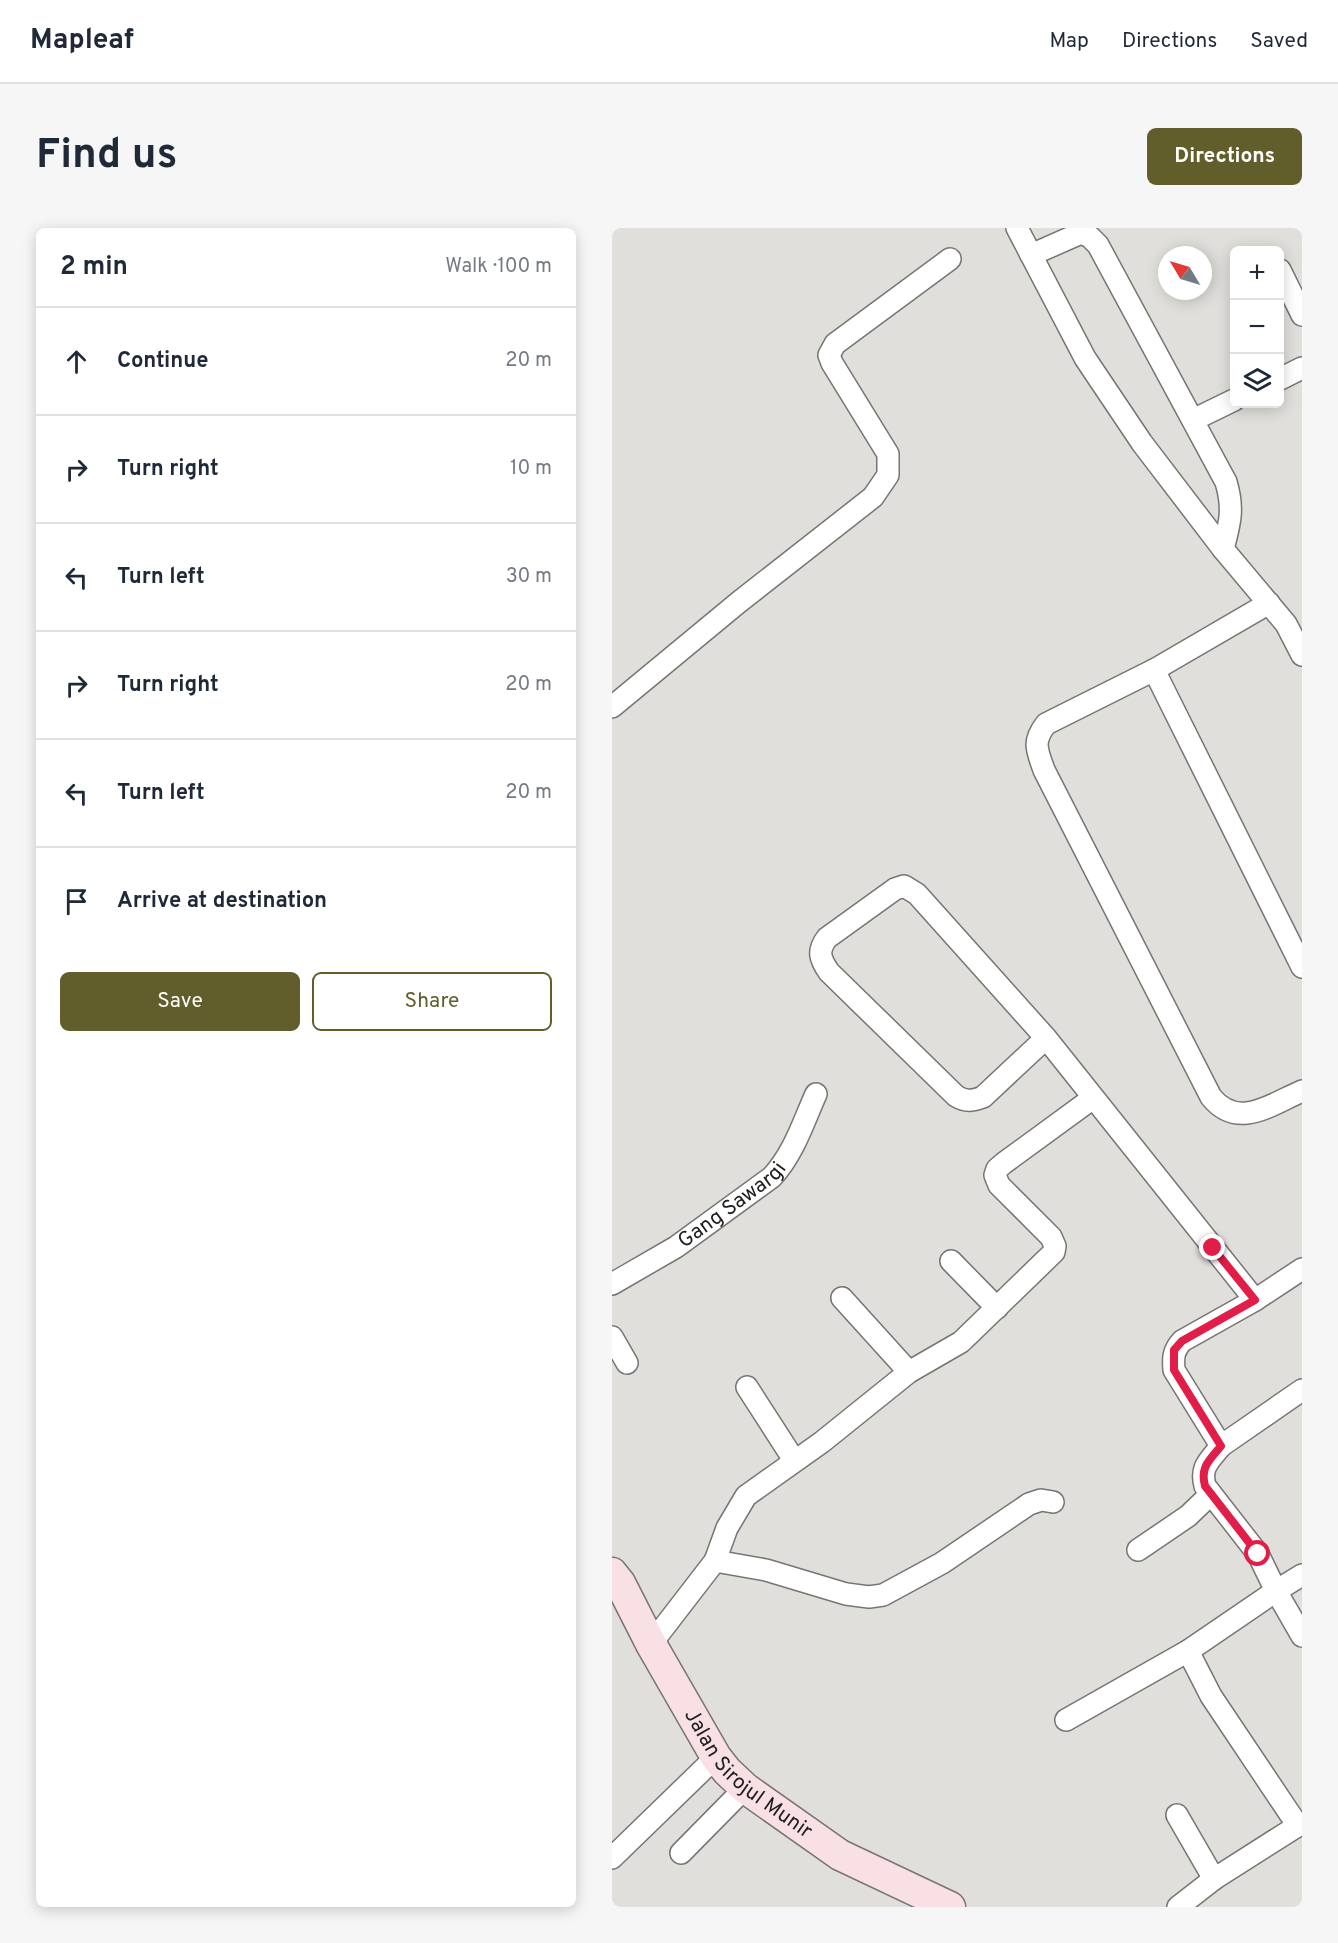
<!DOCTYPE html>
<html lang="en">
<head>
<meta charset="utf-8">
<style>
  :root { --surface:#fff; --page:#f6f6f7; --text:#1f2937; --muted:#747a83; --line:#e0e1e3; --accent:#615e2b }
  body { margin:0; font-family:Overpass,sans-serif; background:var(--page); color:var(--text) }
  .controls { position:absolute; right:18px; top:18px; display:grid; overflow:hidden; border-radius:9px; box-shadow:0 3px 15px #0003 }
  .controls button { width:54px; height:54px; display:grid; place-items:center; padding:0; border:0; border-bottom:2px solid var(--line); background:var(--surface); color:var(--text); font:30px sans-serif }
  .compass { position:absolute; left:546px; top:18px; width:54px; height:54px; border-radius:50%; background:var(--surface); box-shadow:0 3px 15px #0003; rotate:308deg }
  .stop { position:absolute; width:18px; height:18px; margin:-14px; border:4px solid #e11d48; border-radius:50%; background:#fff }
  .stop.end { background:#e11d48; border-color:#fff; box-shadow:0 2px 6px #0008 }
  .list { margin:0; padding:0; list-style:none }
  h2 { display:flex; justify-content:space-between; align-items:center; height:78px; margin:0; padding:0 24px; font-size:26px }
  h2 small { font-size:20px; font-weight:400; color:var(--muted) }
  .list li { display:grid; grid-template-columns:39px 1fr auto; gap:18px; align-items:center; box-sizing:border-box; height:108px; padding:0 24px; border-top:2px solid var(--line) }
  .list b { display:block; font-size:22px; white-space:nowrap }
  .list em { font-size:20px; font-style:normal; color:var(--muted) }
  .actions { display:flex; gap:12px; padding:18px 24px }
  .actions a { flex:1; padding:14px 0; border:2px solid var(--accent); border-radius:9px; text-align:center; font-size:21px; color:var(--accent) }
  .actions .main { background:var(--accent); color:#fff }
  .icon { flex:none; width:33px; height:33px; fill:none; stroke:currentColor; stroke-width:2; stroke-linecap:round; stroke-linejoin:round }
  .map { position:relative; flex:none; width:690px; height:1679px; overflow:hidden; border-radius:9px }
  header { display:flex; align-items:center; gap:36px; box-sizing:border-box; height:84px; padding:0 30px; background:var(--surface); border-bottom:2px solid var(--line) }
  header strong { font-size:28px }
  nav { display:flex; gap:33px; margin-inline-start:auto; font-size:21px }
  .intro { display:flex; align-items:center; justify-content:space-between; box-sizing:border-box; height:144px; padding:0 36px }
  h1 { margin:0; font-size:42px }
  .button { padding:15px 27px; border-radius:9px; background:var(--accent); color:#fff; font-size:21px; font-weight:700 }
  main { display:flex; gap:36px; padding:0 36px }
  aside { flex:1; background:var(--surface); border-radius:9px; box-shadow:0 3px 15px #0003 }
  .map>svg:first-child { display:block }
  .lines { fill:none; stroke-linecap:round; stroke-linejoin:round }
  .street-casing { stroke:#777573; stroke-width:24 }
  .secondary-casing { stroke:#777573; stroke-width:33 }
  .street { stroke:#fff; stroke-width:21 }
  .secondary { stroke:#f9e0e5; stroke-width:30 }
  .route { stroke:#e11d48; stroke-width:8 }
  .labels { text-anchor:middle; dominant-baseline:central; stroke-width:4.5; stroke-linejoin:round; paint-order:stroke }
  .street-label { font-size:21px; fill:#21201f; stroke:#efece9 }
</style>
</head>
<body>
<header>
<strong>Mapleaf</strong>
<nav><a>Map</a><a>Directions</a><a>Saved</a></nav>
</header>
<div class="intro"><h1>Find us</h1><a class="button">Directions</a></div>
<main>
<aside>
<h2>2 min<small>Walk · 100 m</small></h2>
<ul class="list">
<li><svg class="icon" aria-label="ahead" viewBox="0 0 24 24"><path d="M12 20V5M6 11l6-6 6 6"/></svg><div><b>Continue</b></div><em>20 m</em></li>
<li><svg class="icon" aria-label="right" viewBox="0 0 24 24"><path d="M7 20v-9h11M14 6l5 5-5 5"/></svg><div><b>Turn right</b></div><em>10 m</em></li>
<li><svg class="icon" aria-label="left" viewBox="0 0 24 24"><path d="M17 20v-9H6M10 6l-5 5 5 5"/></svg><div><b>Turn left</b></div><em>30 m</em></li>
<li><svg class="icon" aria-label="right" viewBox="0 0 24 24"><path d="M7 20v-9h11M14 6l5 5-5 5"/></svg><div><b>Turn right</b></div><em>20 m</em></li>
<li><svg class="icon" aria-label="left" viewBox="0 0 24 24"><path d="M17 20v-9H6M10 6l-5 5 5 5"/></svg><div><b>Turn left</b></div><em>20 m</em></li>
<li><svg class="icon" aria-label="arrive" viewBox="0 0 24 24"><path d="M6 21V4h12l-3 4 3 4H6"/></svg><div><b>Arrive at destination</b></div></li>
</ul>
<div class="actions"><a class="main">Save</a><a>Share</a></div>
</aside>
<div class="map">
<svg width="690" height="1679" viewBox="0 0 690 1679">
  <rect width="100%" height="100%" fill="#e1dfdc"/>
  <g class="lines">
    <defs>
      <g id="street">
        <path d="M405 0 473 130 530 215 611 321 674 396 690 427"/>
        <path d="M419 27 469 5 478 9 486 17 614 254C622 281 618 295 611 321"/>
        <path d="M668 42 690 87"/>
        <path d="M668 151 690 140"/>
        <path d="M581 192 622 172"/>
        <path d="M657 375 542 442 434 496C420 514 425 522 432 542L599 869C626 902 658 877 690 863"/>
        <path d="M542 442 690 739"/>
        <path d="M0 479 127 374 261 269 276 247V226L220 135 217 127 223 116 338 31"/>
        <path d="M434 810 371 869C360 873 354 874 344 868L217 744C208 731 205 723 215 710L283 661 292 658 305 666 434 810 643 1072"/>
        <path d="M339 1033 385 1080"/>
        <path d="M690 1041 643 1072 570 1113C561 1123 561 1130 562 1142L609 1218C597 1233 588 1239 593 1258L646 1326 664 1363 690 1408"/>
        <path id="s1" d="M0 1056 64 1019 160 949C182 925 191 895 204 866"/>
        <path d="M230 1070 297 1144"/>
        <path d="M0 1109 15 1135"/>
        <path d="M135 1159 182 1232"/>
        <path d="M609 1218 690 1162"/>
        <path d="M526 1322 576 1288 599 1266"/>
        <path d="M103 1333 154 1342 234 1366 257 1369 271 1367 330 1335 417 1276 429 1272 441 1274"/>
        <path d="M39 1416 103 1333 115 1300 134 1268 210 1214 297 1144 349 1114 442 1024 443 1018 439 1009 387 957 383 947 385 941 392 935 481 870"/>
        <path d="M576 1423 599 1468 686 1598"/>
        <path d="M454 1492 576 1423 664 1363 690 1347"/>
        <path d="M565 1587 602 1651"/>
        <path d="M69 1625 133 1560"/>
        <path d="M0 1630 104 1529"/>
        <path d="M566 1679 602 1651 690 1595"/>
      </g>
      <g id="secondary">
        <path id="s2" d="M0 1345 8 1355 39 1416 104 1529 115 1543 133 1560 228 1627 338 1679"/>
      </g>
    </defs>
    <use href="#street" class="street-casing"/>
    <use href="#secondary" class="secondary-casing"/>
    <use href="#street" class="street"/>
    <use href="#secondary" class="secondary"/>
  </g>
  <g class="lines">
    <path class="route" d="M601 1020 643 1072 570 1113 562 1122V1142L609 1218C597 1233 588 1239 593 1258L646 1326"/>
  </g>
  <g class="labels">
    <g class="street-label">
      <text stroke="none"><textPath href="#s1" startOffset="144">Gang Sawargi</textPath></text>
      <text stroke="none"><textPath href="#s2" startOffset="246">Jalan Sirojul Munir</textPath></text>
    </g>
  </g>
</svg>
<div class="controls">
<button>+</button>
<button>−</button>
<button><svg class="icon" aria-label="layers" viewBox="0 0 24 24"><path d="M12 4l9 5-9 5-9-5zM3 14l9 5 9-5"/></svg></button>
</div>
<svg class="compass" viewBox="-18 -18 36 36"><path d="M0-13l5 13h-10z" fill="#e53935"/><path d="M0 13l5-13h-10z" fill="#747a83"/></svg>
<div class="stop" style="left:646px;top:1326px"></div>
<div class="stop end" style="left:601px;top:1020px"></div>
</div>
</main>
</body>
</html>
